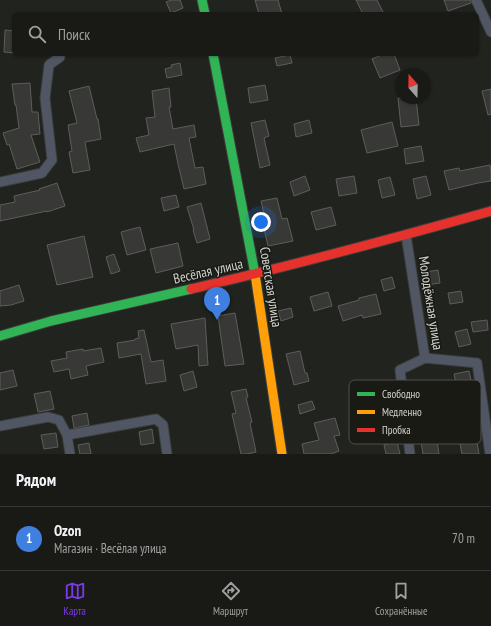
<!DOCTYPE html>
<html lang="ru">
<head>
<meta charset="utf-8">
<style>
  :root { --surface:#191a16; --page:#22231f; --text:#f1f3f6; --muted:#9fa1a1; --line:#373835; --accent:#7c3aed }
  body { margin:0; font-family:"PT Sans Narrow",sans-serif; background:var(--page); color:var(--text) }
  .compass { position:absolute; left:395px; top:68px; width:36px; height:36px; border-radius:50%; background:var(--surface); box-shadow:0 1px 3px #0004; rotate:340deg }
  .you { position:absolute; left:261px; top:222px; width:14px; height:14px; margin:-10px; border:3px solid #fff; border-radius:50%; background:#1a73e8; box-shadow:0 0 0 6px #1a73e833 }
  .badge { display:grid; place-items:center; width:26px; height:26px; border-radius:50%; background:var(--accent); color:#fff; font-size:13px; font-weight:700 }
  .pin { position:absolute; translate:-50% -33px; filter:drop-shadow(0 1px 2px #0008) }
  .pin::after { content:''; position:absolute; top:21px; width:14px; height:12px; background:inherit; clip-path:polygon(0 0,100% 0,50% 100%) }
  .list { margin:0; padding:0; list-style:none }
  h2 { display:flex; justify-content:space-between; align-items:center; height:52px; margin:0; padding:0 16px; font-size:17px }
  h2 small { font-size:13px; font-weight:400; color:var(--muted) }
  .list li { display:grid; grid-template-columns:26px 1fr auto; gap:12px; align-items:center; box-sizing:border-box; height:64px; padding:0 16px; border-top:1px solid var(--line) }
  .list b { display:block; font-size:15px; white-space:nowrap }
  .list p { margin:0; font-size:13px; white-space:nowrap; color:var(--muted) }
  .list em { font-size:13px; font-style:normal; color:var(--muted) }
  .icon { flex:none; width:22px; height:22px; fill:none; stroke:currentColor; stroke-width:2; stroke-linecap:round; stroke-linejoin:round }
  .map { position:relative; flex:none; width:491px; height:454px; overflow:hidden }
  .search { position:absolute; background:var(--surface); box-shadow:0 1px 3px #0004; left:12px; right:12px; top:12px; height:44px; display:flex; align-items:center; gap:10px; box-sizing:border-box; padding:0 14px; border-radius:6px; color:var(--muted); font-size:15px }
  .sheet { height:116px; background:var(--surface) }
  nav { display:flex; justify-content:space-around; align-items:center; box-sizing:border-box; height:56px; border-top:1px solid var(--line); background:var(--surface); font-size:11px; color:var(--muted) }
  nav a { display:grid; justify-items:center; gap:2px }
  nav .on { color:var(--accent) }
  .map>svg:first-child { display:block }
  .building { fill:#383936; stroke:#5c5e5a }
  .lines { fill:none; stroke-linecap:round; stroke-linejoin:round }
  .street-casing { stroke:#3d3e3b; stroke-width:11 }
  .fast-casing { stroke:#3d3e3b; stroke-width:11 }
  .slow-casing { stroke:#3d3e3b; stroke-width:11 }
  .jam-casing { stroke:#3d3e3b; stroke-width:11 }
  .street { stroke:#505663; stroke-width:9 }
  .fast { stroke:#30b455; stroke-width:9 }
  .slow { stroke:#ff9f0a; stroke-width:9 }
  .jam { stroke:#e5322d; stroke-width:9 }
  .labels { text-anchor:middle; dominant-baseline:central; stroke-width:3; stroke-linejoin:round; paint-order:stroke }
  .street-label { font-size:14px; fill:#d1d2cd; stroke:#191a14 }
  .key { fill:#191a14; stroke:#50514c; stroke-width:1 }
  .key-label { font-size:11px; fill:#d1d2cd }
</style>
</head>
<body>
<div class="map">
<svg width="491" height="454" viewBox="0 0 491 454">
  <rect width="100%" height="100%" fill="#21231e"/>
  <g class="building">
    <path d="M172 0H180L183 8 171 13 166 2Z"/>
    <path d="M255 0H278L282 14H259Z"/>
    <path d="M356 0H377L384 14H363Z"/>
    <path d="M444 0H470L471 3 448 11Z"/>
    <path d="M5 30 14 31V53L4 52Z"/>
    <path d="M384 54H394L400 70 380 78 372 59Z"/>
    <path d="M290 55 292 63 277 66 275 58Z"/>
    <path d="M180 63 182 75 167 78 165 69 172 67 171 65Z"/>
    <path d="M30 83 32 112H38L40 134 31 135 40 162 17 169 9 144 7 145 3 133 19 128 16 105H15L12 84Z"/>
    <path d="M265 85 268 100 250 103 248 88Z"/>
    <path d="M89 86 97 119H98L101 139 85 142 90 170 73 173 69 152 72 151 68 125 77 123 69 91Z"/>
    <path d="M169 88 171 107H169L173 129 194 125 196 137 189 138 195 168 203 167 206 184 184 189 178 164 174 144 140 152 136 138 149 135 146 118 155 117 152 91Z"/>
    <path d="M491 89V114L488 115 482 91Z"/>
    <path d="M398 98H416L419 125 401 127Z"/>
    <path d="M265 120 269 136 264 138 270 165 260 168 251 123Z"/>
    <path d="M309 120 312 133 296 137 294 124Z"/>
    <path d="M392 122 398 146 367 153 361 130Z"/>
    <path d="M421 146 424 161 406 164 404 149Z"/>
    <path d="M490 165 491 171V181L478 183 449 190 444 171 459 168 460 171Z"/>
    <path d="M305 176 310 190 294 196 290 182Z"/>
    <path d="M354 176 357 193 339 196 336 179Z"/>
    <path d="M426 176 431 195 417 199 413 179Z"/>
    <path d="M390 177 395 195 382 198 378 180Z"/>
    <path d="M57 183 65 206 47 212V211L0 221V205L15 202 14 196 40 190 39 189Z"/>
    <path d="M176 195 179 207 164 211 161 198Z"/>
    <path d="M277 198 282 219 287 218 293 241 268 246 263 224 266 223 261 201Z"/>
    <path d="M201 203 210 239 197 243 193 230H194L187 207Z"/>
    <path d="M331 207 336 225 316 230 311 212Z"/>
    <path d="M140 227 146 250 127 255 121 232Z"/>
    <path d="M84 236 93 277 57 285 47 245Z"/>
    <path d="M178 243 183 266 156 273 150 249Z"/>
    <path d="M114 254 120 271 111 274 106 257Z"/>
    <path d="M438 270 440 283 427 285 426 272Z"/>
    <path d="M392 277 395 288 384 291 381 280Z"/>
    <path d="M19 285 24 301 11 305 0 306V291Z"/>
    <path d="M461 291 463 302 450 304 448 293Z"/>
    <path d="M328 292 332 306 314 311 310 297Z"/>
    <path d="M376 294 381 314 363 318 362 315 343 321 338 306 359 300V298Z"/>
    <path d="M291 308 293 317 281 321 278 311Z"/>
    <path d="M235 313 244 364 225 366 218 316Z"/>
    <path d="M205 318 208 365 199 366 198 345 176 349 171 324Z"/>
    <path d="M487 320 488 330 473 332 471 322Z"/>
    <path d="M467 329 471 344 459 347 455 332Z"/>
    <path d="M144 330 151 362 163 360 166 381 146 384 141 354 119 358 117 343 135 340V339L139 338 138 331Z"/>
    <path d="M101 348 104 362 86 366 88 375 71 379 69 369 54 372 51 361 67 358 66 352 83 349V351Z"/>
    <path d="M300 351 305 373H307L309 381 294 385 286 354Z"/>
    <path d="M13 370 17 386 0 390V373Z"/>
    <path d="M193 371 197 387 184 391 180 375Z"/>
    <path d="M469 371 472 384 457 387 454 374Z"/>
    <path d="M429 382 431 397H432L434 407 432 408 439 454H423L416 411 413 412 411 401 415 400 413 383Z"/>
    <path d="M246 389 248 397 246 398 252 422 250 423 256 452 247 454H241L232 414 236 413 231 392Z"/>
    <path d="M50 391 54 409 38 412 34 394Z"/>
    <path d="M312 401 315 409 300 414 298 405Z"/>
    <path d="M87 413 89 425 74 428 72 416Z"/>
    <path d="M335 418 340 435 334 436 339 451 331 454H304L302 444 319 440 314 423Z"/>
    <path d="M152 429 154 443 141 445 139 432Z"/>
    <path d="M56 433 58 447 44 449 41 435Z"/>
    <path d="M397 442 400 454H386L384 445Z"/>
    <path d="M477 442 479 454H462L460 444Z"/>
    <path d="M89 443 91 454H80L78 445Z"/>
  </g>
  <g class="lines">
    <defs>
      <g id="street">
        <path d="M476 0 491 32"/>
        <path d="M0 182 42 173 52 160 45 98 49 65 60 57"/>
        <path d="M406 235 425 358 400 370 410 454"/>
        <path d="M425 358 477 363 490 454"/>
        <path d="M0 426 48 417 59 420 67 435 70 454"/>
        <path d="M67 435 156 419 163 425 167 454"/>
      </g>
      <g id="fast">
        <path d="M202 0 205 14"/>
        <path d="M213 54 255 274"/>
        <path d="M0 336 51 321 191 289"/>
      </g>
      <path id="slow" d="M255 274 282 454"/>
      <path id="jam" d="M191 289C291 266 391 239 491 211"/>
    </defs>
    <use href="#street" class="street-casing"/>
    <use href="#fast" class="fast-casing"/>
    <use href="#slow" class="slow-casing"/>
    <use href="#jam" class="jam-casing"/>
    <use href="#street" class="street"/>
    <use href="#fast" class="fast"/>
    <use href="#slow" class="slow"/>
    <use href="#jam" class="jam"/>
  </g>
  <g class="labels">
    <g class="street-label">
      <text transform="translate(208 271) rotate(-13)">Весёлая улица</text>
      <text transform="translate(271 287) rotate(81)">Советская улица</text>
      <text transform="translate(431 303) rotate(81)">Молодёжная улица</text>
    </g>
  </g>
  <rect x="349" y="380" width="132" height="64" rx="6" class="key"/>
  <rect x="357" y="392" width="18" height="4" fill="#30b455"/>
  <rect x="357" y="410" width="18" height="4" fill="#ff9f0a"/>
  <rect x="357" y="428" width="18" height="4" fill="#e5322d"/>
  <g class="key-label">
    <text x="382" y="398">Свободно</text>
    <text x="382" y="416">Медленно</text>
    <text x="382" y="434">Пробка</text>
  </g>
</svg>
<svg class="compass" viewBox="-18 -18 36 36"><path d="M0-13l5 13h-10z" fill="#e53935"/><path d="M0 13l5-13h-10z" fill="#9fa1a1"/></svg>
<div class="you"></div>
<div class="pin badge" style="left:217px;top:320px;background:#3f7fe0">1</div>
<div class="search"><svg class="icon" aria-label="search" viewBox="0 0 24 24"><circle cx="10" cy="10" r="6"/><path d="M15 15l6 6"/></svg>Поиск</div>
</div>
<section class="sheet">
<h2>Рядом<small></small></h2>
<ul class="list">
<li><span class="badge" style="background:#3f7fe0">1</span><div><b>Ozon</b><p>Магазин · Весёлая улица</p></div><em>70 m</em></li>
</ul>
</section>
<nav>
<a class="on"><svg class="icon" aria-label="map" viewBox="0 0 24 24"><path d="M3 6l6-2 6 2 6-2v14l-6 2-6-2-6 2zM9 4v14M15 6v14"/></svg>Карта</a>
<a><svg class="icon" aria-label="directions" viewBox="0 0 24 24"><path d="M12 3l9 9-9 9-9-9zM9 14v-3h6M13 9l2 2-2 2"/></svg>Маршрут</a>
<a><svg class="icon" aria-label="saved" viewBox="0 0 24 24"><path d="M7 4h10v16l-5-4-5 4z"/></svg>Сохранённые</a>
</nav>
</body>
</html>
